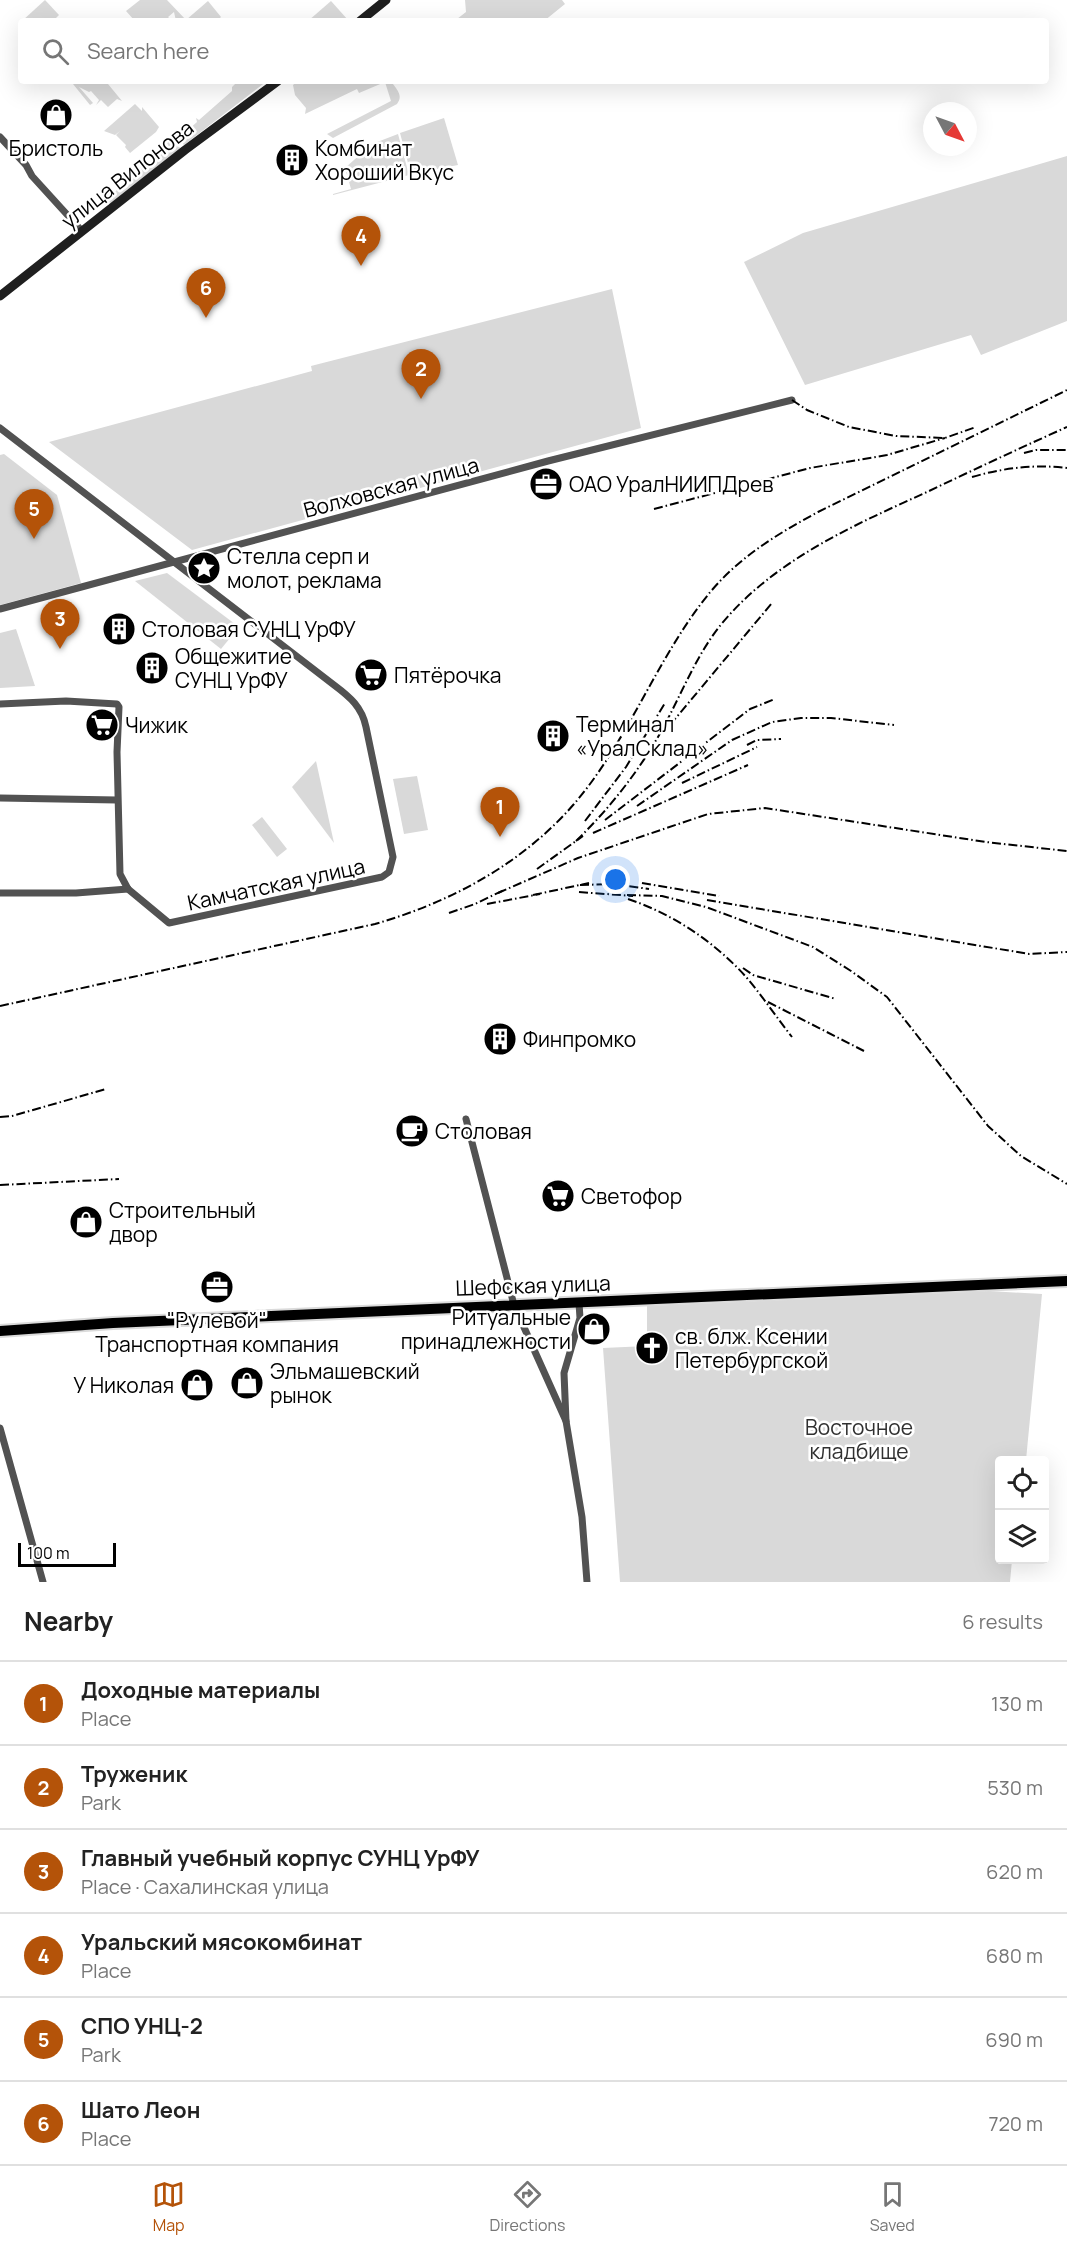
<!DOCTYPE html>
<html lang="en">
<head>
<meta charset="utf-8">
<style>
  :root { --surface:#fff; --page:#f6f6f6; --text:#222; --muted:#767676; --line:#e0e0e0; --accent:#b45309 }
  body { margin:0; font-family:Manrope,sans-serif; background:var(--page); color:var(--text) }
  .controls { position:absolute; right:18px; bottom:18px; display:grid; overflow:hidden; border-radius:6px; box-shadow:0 6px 24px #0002 }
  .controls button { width:54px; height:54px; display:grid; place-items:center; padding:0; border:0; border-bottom:2px solid var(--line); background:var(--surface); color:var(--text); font:30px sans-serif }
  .compass { position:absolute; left:923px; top:102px; width:54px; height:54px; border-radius:50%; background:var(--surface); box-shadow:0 6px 24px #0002; rotate:131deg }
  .scale { position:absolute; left:18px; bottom:15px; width:98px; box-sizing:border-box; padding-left:6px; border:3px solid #000; border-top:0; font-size:16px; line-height:21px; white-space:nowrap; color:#000; -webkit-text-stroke:4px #fff; paint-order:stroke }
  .you { position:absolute; left:616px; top:880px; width:21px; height:21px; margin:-15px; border:4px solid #fff; border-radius:50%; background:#1a73e8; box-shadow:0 0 0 9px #1a73e833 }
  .badge { display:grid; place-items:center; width:39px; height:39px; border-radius:50%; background:var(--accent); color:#fff; font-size:20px; font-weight:700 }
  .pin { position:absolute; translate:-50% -50px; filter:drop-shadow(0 2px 3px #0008) }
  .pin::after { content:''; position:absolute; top:32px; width:21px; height:18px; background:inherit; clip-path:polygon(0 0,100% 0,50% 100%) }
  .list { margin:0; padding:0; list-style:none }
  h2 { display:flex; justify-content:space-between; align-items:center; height:78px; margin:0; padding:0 24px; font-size:26px }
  h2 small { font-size:20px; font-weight:400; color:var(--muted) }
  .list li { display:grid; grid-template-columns:39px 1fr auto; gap:18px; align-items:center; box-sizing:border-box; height:84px; padding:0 24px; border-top:2px solid var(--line) }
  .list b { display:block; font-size:22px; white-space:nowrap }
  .list p { margin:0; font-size:20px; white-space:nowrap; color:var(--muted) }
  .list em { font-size:20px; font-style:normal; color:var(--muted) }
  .icon { flex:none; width:33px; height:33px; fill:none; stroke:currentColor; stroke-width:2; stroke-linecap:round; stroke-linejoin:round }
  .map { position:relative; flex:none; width:1067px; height:1582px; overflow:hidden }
  .search { position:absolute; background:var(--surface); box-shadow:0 6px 24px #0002; left:18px; right:18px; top:18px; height:66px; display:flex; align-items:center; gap:15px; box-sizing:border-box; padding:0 21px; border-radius:6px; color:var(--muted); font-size:22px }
  .sheet { height:582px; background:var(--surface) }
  nav { display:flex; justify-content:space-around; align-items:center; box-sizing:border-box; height:84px; border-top:2px solid var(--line); background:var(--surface); font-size:16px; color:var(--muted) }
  nav a { display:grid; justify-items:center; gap:3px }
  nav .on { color:var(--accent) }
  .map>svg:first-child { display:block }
  .green { fill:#d9d9d9 }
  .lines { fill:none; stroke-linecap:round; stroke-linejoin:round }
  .primary-casing { stroke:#dbdbdb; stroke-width:14 }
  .street { stroke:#525252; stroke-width:7 }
  .secondary { stroke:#1f1f1f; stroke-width:9 }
  .primary { stroke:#000; stroke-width:10 }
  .rail { stroke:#000; stroke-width:2; stroke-dasharray:9 3 1.5 3; stroke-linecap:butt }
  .labels { text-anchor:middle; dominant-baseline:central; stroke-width:5; stroke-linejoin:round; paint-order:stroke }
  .poi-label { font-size:21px; fill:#000; stroke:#fff; text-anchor:start }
  .street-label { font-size:21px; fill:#000; stroke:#fff }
  .park-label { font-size:21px; fill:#303030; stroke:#fff }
</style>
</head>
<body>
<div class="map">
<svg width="1067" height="1582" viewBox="0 0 1067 1582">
  <rect width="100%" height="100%" fill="#fff"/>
  <g class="green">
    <path d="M45 0 59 15 53 21H22Z"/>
    <path d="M140 0H167L186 20 208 1 221 17 217 21H176L174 12 168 17 172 21H135L126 11Z"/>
    <path d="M465 0H562L565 4 544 21H459L457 19 466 12Z"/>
    <path d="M331 1 348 20 308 21Z"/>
    <path d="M78 81H111L108 84 122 101 117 99 108 107 101 100 96 105 99 100 91 91 89 92 79 87 93 103 90 105 73 84Z"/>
    <path d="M238 81H267L184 145 178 138 180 132 188 130 197 122 196 118 199 120 232 91V87Z"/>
    <path d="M298 81H391C396 89 404 95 397 104L333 138 327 134 391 101 385 82 359 93 357 89 305 114 306 108 295 95 293 85Z"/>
    <path d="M135 104 142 111V107L159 127 156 132 130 153 125 147 126 145 116 135 120 131 115 135 104 131Z"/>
    <path d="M444 118 458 165 411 174 400 133Z"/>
    <path d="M398 134 409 175 333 195V194L351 189 345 168 372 144Z"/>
    <path d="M170 140 174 141 181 149 108 206 104 201 130 179V174L145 161 150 162 168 146 167 142Z"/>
    <path d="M1067 156V321L981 355 971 335 805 385 744 262 803 233Z"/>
    <path d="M612 289 641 428 192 550 49 442 312 371 311 366Z"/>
    <path d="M4 454 57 495 81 583 0 605V455Z"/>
    <path d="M167 573 239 627 221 649 135 581Z"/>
    <path d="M16 629 35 686 0 688V633Z"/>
    <path d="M316 761 334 843 292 787Z"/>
    <path d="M417 776 428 830 404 834 393 779Z"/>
    <path d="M262 817 287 849 277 857 252 825Z"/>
    <path d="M989 1291 1042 1294 1026 1460H1000V1560H1012L1010 1582H620L603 1348 647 1346V1306Z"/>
  </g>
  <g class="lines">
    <defs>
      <path id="primary" d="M0 1331 113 1323 1067 1281"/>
    </defs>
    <use href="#primary" class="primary-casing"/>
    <g class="street">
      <path d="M0 137 26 165 32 176 82 231"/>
      <path d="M0 428 334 685C350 697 362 707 366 727L393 857 389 872 382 877 169 923 128 889 120 874 117 752 119 707 117 704 66 701 0 704"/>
      <path d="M0 609 548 461 792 400"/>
      <path d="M0 798 117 800"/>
      <path d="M0 893H76L128 889"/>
      <path d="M466 1119 514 1305 566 1421"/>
      <path d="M579 1303 580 1318 564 1373 566 1421 582 1517 587 1582"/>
      <path d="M0 1428 43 1582"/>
    </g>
    <g class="secondary">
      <path d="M360 21 386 0"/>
      <path d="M0 296 185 150 278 81"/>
    </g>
    <use href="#primary" class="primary"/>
    <g class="rail">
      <path d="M792 400 807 410 849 427 896 436 945 438 976 427"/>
      <path d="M1024 453 1036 450H1067"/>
      <path d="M972 477C1003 468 1035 464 1067 468"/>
      <path d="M654 509 810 468 887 455 945 438"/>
      <path d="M670 725 772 603"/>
      <path d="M747 745 757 740 781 739"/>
      <path d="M682 783 757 747"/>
      <path d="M637 806 732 740 772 722 801 718H831L894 725"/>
      <path d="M605 820 750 709 775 699"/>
      <path d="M585 821 626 767 665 703"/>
      <path d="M593 833 748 765"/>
      <path d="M576 841C610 808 639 771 662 730 681 695 695 658 719 627 772 561 852 526 927 492 973 470 1020 448 1067 427"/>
      <path d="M537 869 583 836"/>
      <path d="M642 883 719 896"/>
      <path d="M580 885 614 884 649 889"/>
      <path d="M579 892 633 896"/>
      <path d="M498 893 578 858 708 814 765 808 986 842 1067 851"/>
      <path d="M533 895 589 883"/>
      <path d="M627 895 662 896 706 907 813 947 851 971 887 997 988 1126 1021 1156 1067 1184"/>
      <path d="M628 899C673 914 715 942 747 978 763 997 777 1018 792 1037"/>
      <path d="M707 900 1029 954 1067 952"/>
      <path d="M487 904 540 894"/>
      <path d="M449 913 475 904 504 890"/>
      <path d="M743 968 753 975 836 999"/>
      <path d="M768 1002 864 1051"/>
      <path d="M0 1006 375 924C451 902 522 864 574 804 630 739 658 654 712 590 741 556 779 533 818 512L1067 390"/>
      <path d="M0 1117 12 1116 106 1089"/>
      <path d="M0 1185 119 1179"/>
    </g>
  </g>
  <defs>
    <symbol id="shop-disc" viewBox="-11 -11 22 22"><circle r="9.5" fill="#000" stroke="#fff"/><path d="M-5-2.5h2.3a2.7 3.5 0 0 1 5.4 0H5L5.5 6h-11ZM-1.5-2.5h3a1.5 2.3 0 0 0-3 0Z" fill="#fff"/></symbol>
    <symbol id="building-disc" viewBox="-11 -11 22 22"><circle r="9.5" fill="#000" stroke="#fff"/><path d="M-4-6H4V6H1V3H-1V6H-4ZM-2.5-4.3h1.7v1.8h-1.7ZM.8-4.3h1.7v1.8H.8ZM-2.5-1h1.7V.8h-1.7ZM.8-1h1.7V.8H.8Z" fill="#fff"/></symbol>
    <symbol id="office-disc" viewBox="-11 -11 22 22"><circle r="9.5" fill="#000" stroke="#fff"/><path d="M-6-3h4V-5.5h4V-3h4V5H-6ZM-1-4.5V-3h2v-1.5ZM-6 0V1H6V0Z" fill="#fff"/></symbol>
    <symbol id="sight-disc" viewBox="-11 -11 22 22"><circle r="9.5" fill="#000" stroke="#fff"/><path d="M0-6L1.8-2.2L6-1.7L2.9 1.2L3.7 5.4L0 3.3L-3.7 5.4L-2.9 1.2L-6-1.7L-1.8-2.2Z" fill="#fff"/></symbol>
    <symbol id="supermarket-disc" viewBox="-11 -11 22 22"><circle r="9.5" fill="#000" stroke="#fff"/><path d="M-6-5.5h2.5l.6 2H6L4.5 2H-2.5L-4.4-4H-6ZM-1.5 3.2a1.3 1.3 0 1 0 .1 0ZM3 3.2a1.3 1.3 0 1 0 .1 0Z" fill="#fff"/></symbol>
    <symbol id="cafe-disc" viewBox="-11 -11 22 22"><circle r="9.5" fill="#000" stroke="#fff"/><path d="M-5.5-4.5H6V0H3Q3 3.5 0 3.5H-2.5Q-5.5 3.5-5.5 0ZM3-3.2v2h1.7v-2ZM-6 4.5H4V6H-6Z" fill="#fff"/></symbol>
    <symbol id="church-disc" viewBox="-11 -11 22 22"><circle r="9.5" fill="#000" stroke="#fff"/><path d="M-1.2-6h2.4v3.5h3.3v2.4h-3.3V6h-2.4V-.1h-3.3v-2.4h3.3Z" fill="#fff"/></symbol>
  </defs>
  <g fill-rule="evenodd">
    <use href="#shop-disc" x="37" y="96" width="38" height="38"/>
    <use href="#building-disc" x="273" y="141" width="38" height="38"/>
    <use href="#office-disc" x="527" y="465" width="38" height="38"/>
    <use href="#sight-disc" x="185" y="549" width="38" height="38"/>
    <use href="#building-disc" x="100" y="610" width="38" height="38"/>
    <use href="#building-disc" x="133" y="649" width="38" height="38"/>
    <use href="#supermarket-disc" x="352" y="656" width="38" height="38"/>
    <use href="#supermarket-disc" x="83" y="706" width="38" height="38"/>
    <use href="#building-disc" x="534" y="717" width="38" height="38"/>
    <use href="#building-disc" x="481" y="1020" width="38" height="38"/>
    <use href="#cafe-disc" x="393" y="1112" width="38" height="38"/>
    <use href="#supermarket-disc" x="539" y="1177" width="38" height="38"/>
    <use href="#shop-disc" x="67" y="1203" width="38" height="38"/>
    <use href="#office-disc" x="198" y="1268" width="38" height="38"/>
    <use href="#shop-disc" x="575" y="1310" width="38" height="38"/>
    <use href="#church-disc" x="633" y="1329" width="38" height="38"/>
    <use href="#shop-disc" x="228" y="1364" width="38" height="38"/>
    <use href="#shop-disc" x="178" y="1366" width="38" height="38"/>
  </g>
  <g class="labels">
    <g class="poi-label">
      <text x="56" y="148" text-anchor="middle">Бристоль</text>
      <text x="315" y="148">Комбинат<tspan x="315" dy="24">Хороший Вкус</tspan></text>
      <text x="569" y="484">ОАО УралНИИПДрев</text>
      <text x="227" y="556">Стелла серп и<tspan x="227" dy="24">молот, реклама</tspan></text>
      <text x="142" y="629">Столовая СУНЦ УрФУ</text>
      <text x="175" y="656">Общежитие<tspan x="175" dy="24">СУНЦ УрФУ</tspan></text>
      <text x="394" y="675">Пятёрочка</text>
      <text x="576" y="724">Терминал<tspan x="576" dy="24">«УралСклад»</tspan></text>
      <text x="125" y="725">Чижик</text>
      <text x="523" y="1039">Финпромко</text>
      <text x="435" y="1131">Столовая</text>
      <text x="581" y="1196">Светофор</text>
      <text x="109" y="1210">Строительный<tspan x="109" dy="24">двор</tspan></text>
      <text x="571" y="1317" text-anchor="end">Ритуальные<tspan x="571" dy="24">принадлежности</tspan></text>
      <text x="217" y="1320" text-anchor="middle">"Рулевой"<tspan x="217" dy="24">Транспортная компания</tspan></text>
      <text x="675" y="1336">св. блж. Ксении<tspan x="675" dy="24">Петербургской</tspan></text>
      <text x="270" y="1371">Эльмашевский<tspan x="270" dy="24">рынок</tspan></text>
      <text x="174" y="1385" text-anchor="end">У Николая</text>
    </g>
    <g class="street-label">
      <text transform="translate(127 174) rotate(-38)">улица Вилонова</text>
      <text transform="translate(391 487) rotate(-15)">Волховская улица</text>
      <text transform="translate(276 884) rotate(-12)">Камчатская улица</text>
      <text transform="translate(533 1285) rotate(-2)">Шефская улица</text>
    </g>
    <g class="park-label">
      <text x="859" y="1427">Восточное<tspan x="859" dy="24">кладбище</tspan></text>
    </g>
  </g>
</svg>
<div class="controls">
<button><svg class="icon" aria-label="locate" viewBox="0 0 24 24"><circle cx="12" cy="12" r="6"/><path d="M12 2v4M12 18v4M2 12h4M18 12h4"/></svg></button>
<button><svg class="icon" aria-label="layers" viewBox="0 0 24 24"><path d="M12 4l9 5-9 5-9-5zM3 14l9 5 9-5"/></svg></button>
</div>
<svg class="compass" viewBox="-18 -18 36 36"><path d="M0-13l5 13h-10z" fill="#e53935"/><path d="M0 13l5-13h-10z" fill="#767676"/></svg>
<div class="scale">100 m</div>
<div class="you"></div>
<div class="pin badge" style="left:500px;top:837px">1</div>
<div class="pin badge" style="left:421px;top:399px">2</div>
<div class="pin badge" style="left:60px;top:649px">3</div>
<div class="pin badge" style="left:361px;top:266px">4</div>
<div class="pin badge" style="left:34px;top:539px">5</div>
<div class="pin badge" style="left:206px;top:318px">6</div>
<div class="search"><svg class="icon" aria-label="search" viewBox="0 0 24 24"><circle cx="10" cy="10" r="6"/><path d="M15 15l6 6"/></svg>Search here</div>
</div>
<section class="sheet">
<h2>Nearby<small>6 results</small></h2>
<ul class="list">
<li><span class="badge">1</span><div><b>Доходные материалы</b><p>Place</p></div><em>130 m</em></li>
<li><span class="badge">2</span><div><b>Труженик</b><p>Park</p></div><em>530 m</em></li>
<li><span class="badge">3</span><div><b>Главный учебный корпус СУНЦ УрФУ</b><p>Place · Сахалинская улица</p></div><em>620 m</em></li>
<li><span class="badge">4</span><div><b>Уральский мясокомбинат</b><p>Place</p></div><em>680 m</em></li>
<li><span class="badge">5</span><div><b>СПО УНЦ-2</b><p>Park</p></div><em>690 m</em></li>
<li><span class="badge">6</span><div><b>Шато Леон</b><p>Place</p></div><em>720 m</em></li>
</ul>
</section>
<nav>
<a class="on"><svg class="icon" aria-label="map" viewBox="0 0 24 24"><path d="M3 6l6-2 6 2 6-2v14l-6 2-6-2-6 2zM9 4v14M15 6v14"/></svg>Map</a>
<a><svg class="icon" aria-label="directions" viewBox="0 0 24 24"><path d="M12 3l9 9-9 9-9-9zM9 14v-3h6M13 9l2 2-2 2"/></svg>Directions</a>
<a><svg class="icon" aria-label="saved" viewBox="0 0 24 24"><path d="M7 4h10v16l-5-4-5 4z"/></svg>Saved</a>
</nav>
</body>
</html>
